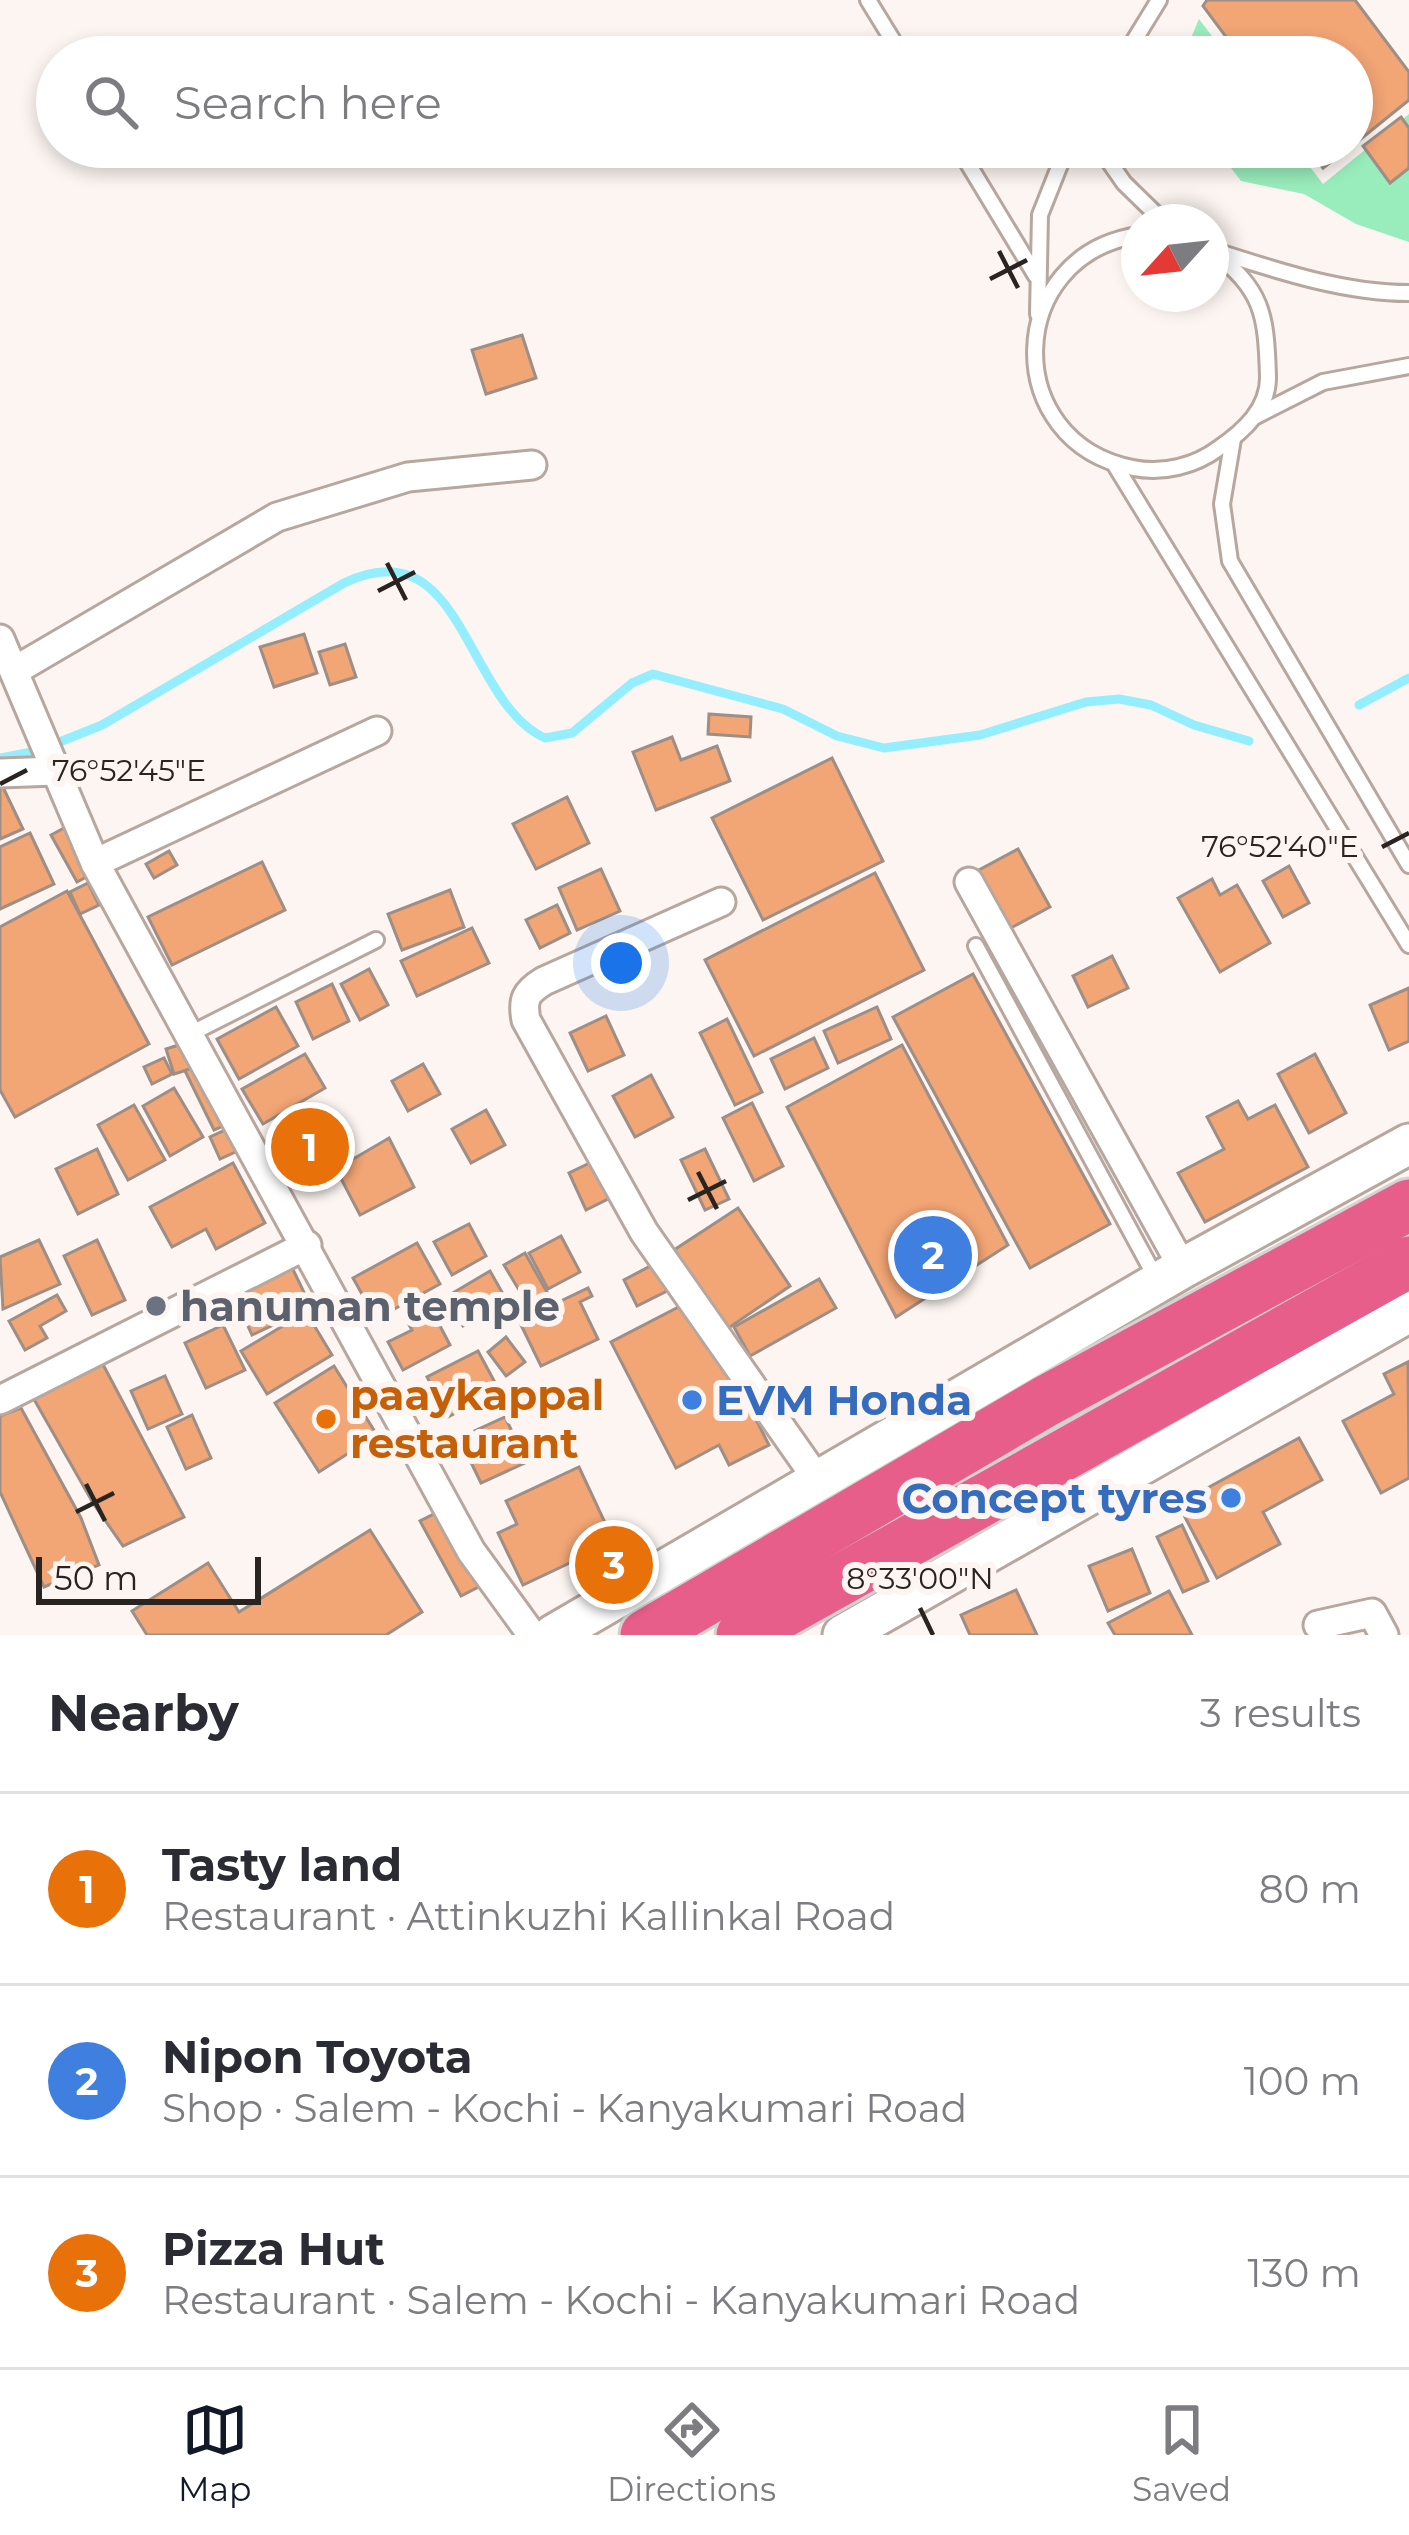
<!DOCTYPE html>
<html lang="en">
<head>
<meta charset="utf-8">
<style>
  :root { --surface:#fff; --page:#f7f7f7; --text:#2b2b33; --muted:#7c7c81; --line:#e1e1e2; --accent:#111827 }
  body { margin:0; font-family:Montserrat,sans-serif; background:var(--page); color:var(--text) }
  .compass { position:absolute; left:1121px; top:204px; width:108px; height:108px; border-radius:50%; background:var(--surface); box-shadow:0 6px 18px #0003; rotate:243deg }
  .scale { position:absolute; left:36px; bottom:30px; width:225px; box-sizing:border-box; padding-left:12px; border:6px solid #2a2420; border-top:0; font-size:33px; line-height:42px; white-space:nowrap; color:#2a2420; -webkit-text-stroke:9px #fcf5f1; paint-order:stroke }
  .you { position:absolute; left:621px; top:963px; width:42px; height:42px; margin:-30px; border:9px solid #fff; border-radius:50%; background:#1a73e8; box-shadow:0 0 0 18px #1a73e833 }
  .badge { display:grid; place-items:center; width:78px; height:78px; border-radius:50%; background:var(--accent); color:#fff; font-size:39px; font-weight:700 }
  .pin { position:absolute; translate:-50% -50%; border:6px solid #fff; box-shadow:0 3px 12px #0006 }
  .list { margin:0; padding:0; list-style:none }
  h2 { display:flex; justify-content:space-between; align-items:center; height:156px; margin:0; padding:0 48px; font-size:51px }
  h2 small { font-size:39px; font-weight:400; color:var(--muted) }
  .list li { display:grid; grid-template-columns:78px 1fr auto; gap:36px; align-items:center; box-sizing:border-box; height:192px; padding:0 48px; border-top:3px solid var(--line) }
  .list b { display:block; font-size:45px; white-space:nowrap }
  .list p { margin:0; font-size:39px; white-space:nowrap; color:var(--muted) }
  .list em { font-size:39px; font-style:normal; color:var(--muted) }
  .icon { flex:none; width:66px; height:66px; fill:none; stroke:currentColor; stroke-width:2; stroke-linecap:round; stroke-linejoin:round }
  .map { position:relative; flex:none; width:1409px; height:1635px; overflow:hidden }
  .search { position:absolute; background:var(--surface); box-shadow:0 6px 18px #0003; left:36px; right:36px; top:36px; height:132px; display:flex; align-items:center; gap:30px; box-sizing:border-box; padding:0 42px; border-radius:66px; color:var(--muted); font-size:45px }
  .sheet { height:732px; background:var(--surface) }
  nav { display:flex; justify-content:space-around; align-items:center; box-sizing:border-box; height:168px; border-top:3px solid var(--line); background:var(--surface); font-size:33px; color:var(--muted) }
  nav a { display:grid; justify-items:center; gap:6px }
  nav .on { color:var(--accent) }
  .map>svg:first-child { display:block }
  .green { fill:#99edbc }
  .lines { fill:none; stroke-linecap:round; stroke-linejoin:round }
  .stream { stroke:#94eefe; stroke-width:9 }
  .building { fill:#f2a575; stroke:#9e8e85; stroke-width:3 }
  .lane-casing { stroke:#b7a79e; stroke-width:20 }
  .street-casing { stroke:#b7a79e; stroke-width:33 }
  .secondary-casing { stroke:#b7a79e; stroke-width:45 }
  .highway-casing { stroke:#d4d3d2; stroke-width:57 }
  .lane { stroke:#fff; stroke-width:14 }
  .street { stroke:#fff; stroke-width:27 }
  .secondary { stroke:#fff; stroke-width:39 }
  .highway { stroke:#e75e8b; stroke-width:51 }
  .ticks { fill:none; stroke:#2a2420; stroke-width:4.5 }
  .worship-dot { fill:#6b7280; stroke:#fcf5f1; stroke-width:4.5 }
  .shop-dot { fill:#3f7fe0; stroke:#fcf5f1; stroke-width:4.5 }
  .food-dot { fill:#e8710a; stroke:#fcf5f1; stroke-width:4.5 }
  .labels { text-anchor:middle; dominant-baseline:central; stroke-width:12; stroke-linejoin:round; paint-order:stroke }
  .worship-label { font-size:42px; font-weight:bold; fill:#5b616d; stroke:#fcf5f1; text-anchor:start }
  .food-label { font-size:42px; font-weight:bold; fill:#c56008; stroke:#fcf5f1; text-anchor:start }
  .shop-label { font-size:42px; font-weight:bold; fill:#366cbe; stroke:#fcf5f1; text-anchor:start }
  .ticks-label { font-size:30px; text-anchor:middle; fill:#2a2420; stroke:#fcf5f1; stroke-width:12; stroke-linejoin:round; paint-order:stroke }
</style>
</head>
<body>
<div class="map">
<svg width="1409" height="1635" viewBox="0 0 1409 1635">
  <rect width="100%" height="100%" fill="#fcf5f1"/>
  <g class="green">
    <path d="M1199 19 1228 57H1183Z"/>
    <path d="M1409 114V242L1356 224 1304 194 1241 181 1215 147H1295L1323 184Z"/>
  </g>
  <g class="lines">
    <g class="stream">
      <path d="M1359 705 1409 678"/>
      <path d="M0 758 37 751 102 725 344 583C464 526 464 701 545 738L572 733 632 683 653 674 783 709 837 736 884 748 980 735 1086 702 1119 699 1151 705 1194 725 1249 741"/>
    </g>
  </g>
  <g class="building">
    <path d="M1207 0H1355L1409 72V100L1352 146V57H1241L1203 6Z"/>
    <path d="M1401 117 1409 128V168L1390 183 1363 146Z"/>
    <path d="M1308 147H1350L1323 168Z"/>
    <path d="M522 335 536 378 486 394 472 350Z"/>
    <path d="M304 634 317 673 274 687 260 647Z"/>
    <path d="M345 644 356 677 330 685 319 652Z"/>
    <path d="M709 714 751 717 750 737 708 734Z"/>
    <path d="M672 737 681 760 717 746 730 781 656 810 633 752Z"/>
    <path d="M832 758 883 861 763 920 712 818Z"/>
    <path d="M1 783 23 829 0 839V784Z"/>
    <path d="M567 797 589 843 536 869 513 824Z"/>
    <path d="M64 828 90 875 77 882 51 835Z"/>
    <path d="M30 833 54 884 0 909V847Z"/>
    <path d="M1018 849 1050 907 1007 930 975 872Z"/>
    <path d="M169 851 177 865 154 878 146 864Z"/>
    <path d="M262 862 285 910 172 965 148 917Z"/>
    <path d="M1289 866 1309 903 1283 917 1263 881Z"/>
    <path d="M601 869 620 911 577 930 559 888Z"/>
    <path d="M875 873 924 970 754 1056 705 960Z"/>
    <path d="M1212 879 1220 895 1237 885 1270 943 1220 972 1178 898Z"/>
    <path d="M88 883 99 905 80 914 70 892Z"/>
    <path d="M450 890 464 927 402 950 388 914Z"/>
    <path d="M67 891 149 1044 15 1117 0 1090V927Z"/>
    <path d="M557 905 570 933 540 948 526 920Z"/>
    <path d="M472 928 489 963 417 996 401 961Z"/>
    <path d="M1112 956 1128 988 1088 1007 1073 976Z"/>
    <path d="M369 969 388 1005 360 1020 341 984Z"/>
    <path d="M973 974 1110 1224 1030 1268 893 1017Z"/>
    <path d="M332 984 349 1021 313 1039 296 1002Z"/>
    <path d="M1409 988V1041L1389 1050 1370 1005Z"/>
    <path d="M276 1007 298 1046 239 1079 217 1039Z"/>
    <path d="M877 1007 891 1039 838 1063 824 1031Z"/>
    <path d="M606 1016 624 1055 588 1071 570 1033Z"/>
    <path d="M727 1019 762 1092 735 1105 700 1033Z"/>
    <path d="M814 1038 828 1068 785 1089 771 1059Z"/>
    <path d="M182 1044 190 1069 174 1074 166 1049Z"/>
    <path d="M902 1045 1008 1245 896 1317 787 1107Z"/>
    <path d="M305 1054 325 1088 263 1124 242 1089Z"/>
    <path d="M1315 1054 1346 1113 1309 1133 1278 1074Z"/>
    <path d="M164 1058 172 1074 152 1084 144 1067Z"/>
    <path d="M203 1062 232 1122 214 1130 185 1071Z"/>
    <path d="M423 1064 440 1094 408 1111 392 1081Z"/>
    <path d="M651 1075 673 1117 635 1137 613 1096Z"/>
    <path d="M174 1088 203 1137 170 1156 143 1106Z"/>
    <path d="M1238 1101 1248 1119 1275 1105 1308 1167 1205 1222 1178 1173 1224 1149 1207 1117Z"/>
    <path d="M752 1103 783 1166 754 1181 723 1118Z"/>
    <path d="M134 1105 165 1160 128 1180 98 1125Z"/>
    <path d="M314 1107 331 1142 293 1161 276 1125Z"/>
    <path d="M486 1110 505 1145 471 1163 452 1129Z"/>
    <path d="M234 1126 244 1148 220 1159 210 1137Z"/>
    <path d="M389 1138 414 1187 360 1215 336 1169Z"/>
    <path d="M97 1149 118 1194 78 1214 56 1169Z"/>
    <path d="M705 1149 729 1199 705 1210 681 1160Z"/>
    <path d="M596 1160 614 1196 586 1210 569 1173Z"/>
    <path d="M233 1163 265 1223 216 1249 206 1229 172 1247 150 1207Z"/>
    <path d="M738 1208 790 1286 727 1329 674 1250Z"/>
    <path d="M469 1224 486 1256 452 1275 434 1242Z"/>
    <path d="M561 1236 580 1272 548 1289 529 1253Z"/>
    <path d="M39 1240 60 1284 3 1309 0 1257Z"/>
    <path d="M97 1240 125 1300 92 1315 64 1256Z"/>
    <path d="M417 1243 440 1284 376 1319 353 1278Z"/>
    <path d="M525 1253 548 1294 528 1305 504 1265Z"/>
    <path d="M289 1261 311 1307 252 1335 231 1289Z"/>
    <path d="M654 1264 667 1291 637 1306 624 1280Z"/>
    <path d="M490 1271 507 1301 463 1326 446 1297Z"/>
    <path d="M819 1279 836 1308 750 1356 734 1327Z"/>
    <path d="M588 1288 592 1296 580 1302 598 1339 541 1366 519 1321Z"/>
    <path d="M57 1295 66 1311 40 1326 47 1338 25 1350 9 1321Z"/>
    <path d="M229 1296 239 1313 223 1322 213 1305Z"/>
    <path d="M694 1299 769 1445 729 1465 719 1445 676 1468 611 1342Z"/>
    <path d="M428 1303 450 1345 403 1370 388 1342 412 1330 404 1316Z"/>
    <path d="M306 1312 332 1355 267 1394 241 1351Z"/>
    <path d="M223 1325 245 1370 206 1388 185 1343Z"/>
    <path d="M506 1337 525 1362 506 1376 488 1352Z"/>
    <path d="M478 1351 499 1390 448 1417 427 1377Z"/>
    <path d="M99 1357 184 1517 123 1546 93 1503 31 1394Z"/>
    <path d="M1408 1362 1409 1478 1381 1493 1343 1421 1394 1394 1384 1374Z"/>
    <path d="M334 1366 377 1435 319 1472 275 1403Z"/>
    <path d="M165 1376 182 1414 148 1429 131 1391Z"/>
    <path d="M21 1408 81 1518 99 1565 44 1587 0 1492V1416Z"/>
    <path d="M192 1415 211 1458 186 1469 167 1427Z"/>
    <path d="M505 1417 527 1462 481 1483 459 1438Z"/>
    <path d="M1299 1438 1322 1480 1263 1512 1280 1544 1217 1578 1178 1504Z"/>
    <path d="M579 1467 614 1542 523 1585 498 1533 517 1524 506 1501Z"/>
    <path d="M444 1509 484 1584 461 1596 420 1521Z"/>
    <path d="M1182 1525 1208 1581 1183 1592 1157 1537Z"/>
    <path d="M370 1530 422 1612 386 1635H147L132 1611 208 1563 239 1612Z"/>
    <path d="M1132 1549 1150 1593 1108 1611 1089 1566Z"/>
    <path d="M1016 1590 1037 1635H970L961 1615Z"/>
    <path d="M1169 1591 1192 1635H1115L1108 1623Z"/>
  </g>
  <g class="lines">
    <defs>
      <g id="lane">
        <path d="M868 0 903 57"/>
        <path d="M1124 57 1159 0"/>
        <path d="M958 147 1036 276"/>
        <path d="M1099 147 1124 183 1164 222"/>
        <path d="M1139 235C1004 255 999 442 1133 468 1163 474 1195 466 1219 448 1244 431 1269 408 1268 376 1266 313 1263 290 1211 250"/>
        <path d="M1222 253C1281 272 1346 293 1409 293"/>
        <path d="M1038 314 1040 215 1067 147"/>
        <path d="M1256 416 1323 382 1409 366"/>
        <path d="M1233 439 1222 504 1230 561 1409 865"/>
        <path d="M1115 465 1409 945"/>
        <path d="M976 946 1156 1278"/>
        <path d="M188 1035 376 940"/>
      </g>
      <g id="street">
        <path d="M0 639 95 863 471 1551 532 1635"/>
        <path d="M14 671 277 517 408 477 532 465"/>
        <path d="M0 773 56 771"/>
        <path d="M95 863 377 731"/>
        <path d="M969 882 1183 1268"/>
        <path d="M721 902 544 981C526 992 522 999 526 1020L644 1232 817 1479"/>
        <path d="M0 1400 307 1245"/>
        <path d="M1318 1625 1372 1613 1384 1635"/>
      </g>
      <g id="secondary">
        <path d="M553 1635 1183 1268 1409 1144"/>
        <path d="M843 1635 1409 1312"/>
      </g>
      <g id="highway">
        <path d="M646 1635 1046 1401 1409 1205"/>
        <path d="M742 1635 1409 1262"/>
      </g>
    </defs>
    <use href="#lane" class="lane-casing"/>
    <use href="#street" class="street-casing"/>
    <use href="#secondary" class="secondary-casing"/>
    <use href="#highway" class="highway-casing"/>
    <use href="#lane" class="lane"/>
    <use href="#street" class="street"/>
    <use href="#secondary" class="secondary"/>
    <use href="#highway" class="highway"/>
  </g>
  <path class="ticks" d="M999 251 1018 288M990 279 1027 260M387 563 406 600M378 591 415 572M0 784 27 770M1382 847 1409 833M698 1172 717 1209M688 1200 726 1181M86 1484 105 1521M76 1512 114 1493M920 1608 933 1635"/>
  <circle class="worship-dot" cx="156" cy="1306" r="12"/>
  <g class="shop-dot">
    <circle cx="692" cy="1400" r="12"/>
    <circle cx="1231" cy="1498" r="12"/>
  </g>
  <circle class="food-dot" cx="326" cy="1419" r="12"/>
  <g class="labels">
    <g class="worship-label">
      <text x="180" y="1306">hanuman temple</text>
    </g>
    <g class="food-label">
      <text x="350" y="1395">paaykappal<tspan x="350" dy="48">restaurant</tspan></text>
    </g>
    <g class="shop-label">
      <text x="716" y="1400">EVM Honda</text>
      <text x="1207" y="1498" text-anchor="end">Concept tyres</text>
    </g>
  </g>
  <g class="ticks-label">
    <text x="129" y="781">76°52'45"E</text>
    <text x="1280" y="857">76°52'40"E</text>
    <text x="920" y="1589">8°33'00"N</text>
  </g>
</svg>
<svg class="compass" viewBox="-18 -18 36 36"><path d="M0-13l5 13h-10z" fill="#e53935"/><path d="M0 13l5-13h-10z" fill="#7c7c81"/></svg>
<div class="scale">50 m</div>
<div class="you"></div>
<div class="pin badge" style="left:310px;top:1147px;background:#e8710a">1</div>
<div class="pin badge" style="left:933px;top:1255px;background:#3f7fe0">2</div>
<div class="pin badge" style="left:614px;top:1565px;background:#e8710a">3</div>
<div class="search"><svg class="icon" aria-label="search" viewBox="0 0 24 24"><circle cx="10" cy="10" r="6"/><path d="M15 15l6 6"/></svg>Search here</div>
</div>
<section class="sheet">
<h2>Nearby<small>3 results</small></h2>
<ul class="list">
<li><span class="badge" style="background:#e8710a">1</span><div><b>Tasty land</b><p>Restaurant · Attinkuzhi Kallinkal Road</p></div><em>80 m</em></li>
<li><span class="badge" style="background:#3f7fe0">2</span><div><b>Nipon Toyota</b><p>Shop · Salem - Kochi - Kanyakumari Road</p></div><em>100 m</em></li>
<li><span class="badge" style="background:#e8710a">3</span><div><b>Pizza Hut</b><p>Restaurant · Salem - Kochi - Kanyakumari Road</p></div><em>130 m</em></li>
</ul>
</section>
<nav>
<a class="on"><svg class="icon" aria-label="map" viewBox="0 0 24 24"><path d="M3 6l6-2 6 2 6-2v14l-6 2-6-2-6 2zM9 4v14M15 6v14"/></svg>Map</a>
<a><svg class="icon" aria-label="directions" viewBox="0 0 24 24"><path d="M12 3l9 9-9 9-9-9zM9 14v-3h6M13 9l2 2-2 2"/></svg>Directions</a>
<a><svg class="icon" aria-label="saved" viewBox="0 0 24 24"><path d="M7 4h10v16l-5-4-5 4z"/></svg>Saved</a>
</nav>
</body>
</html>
